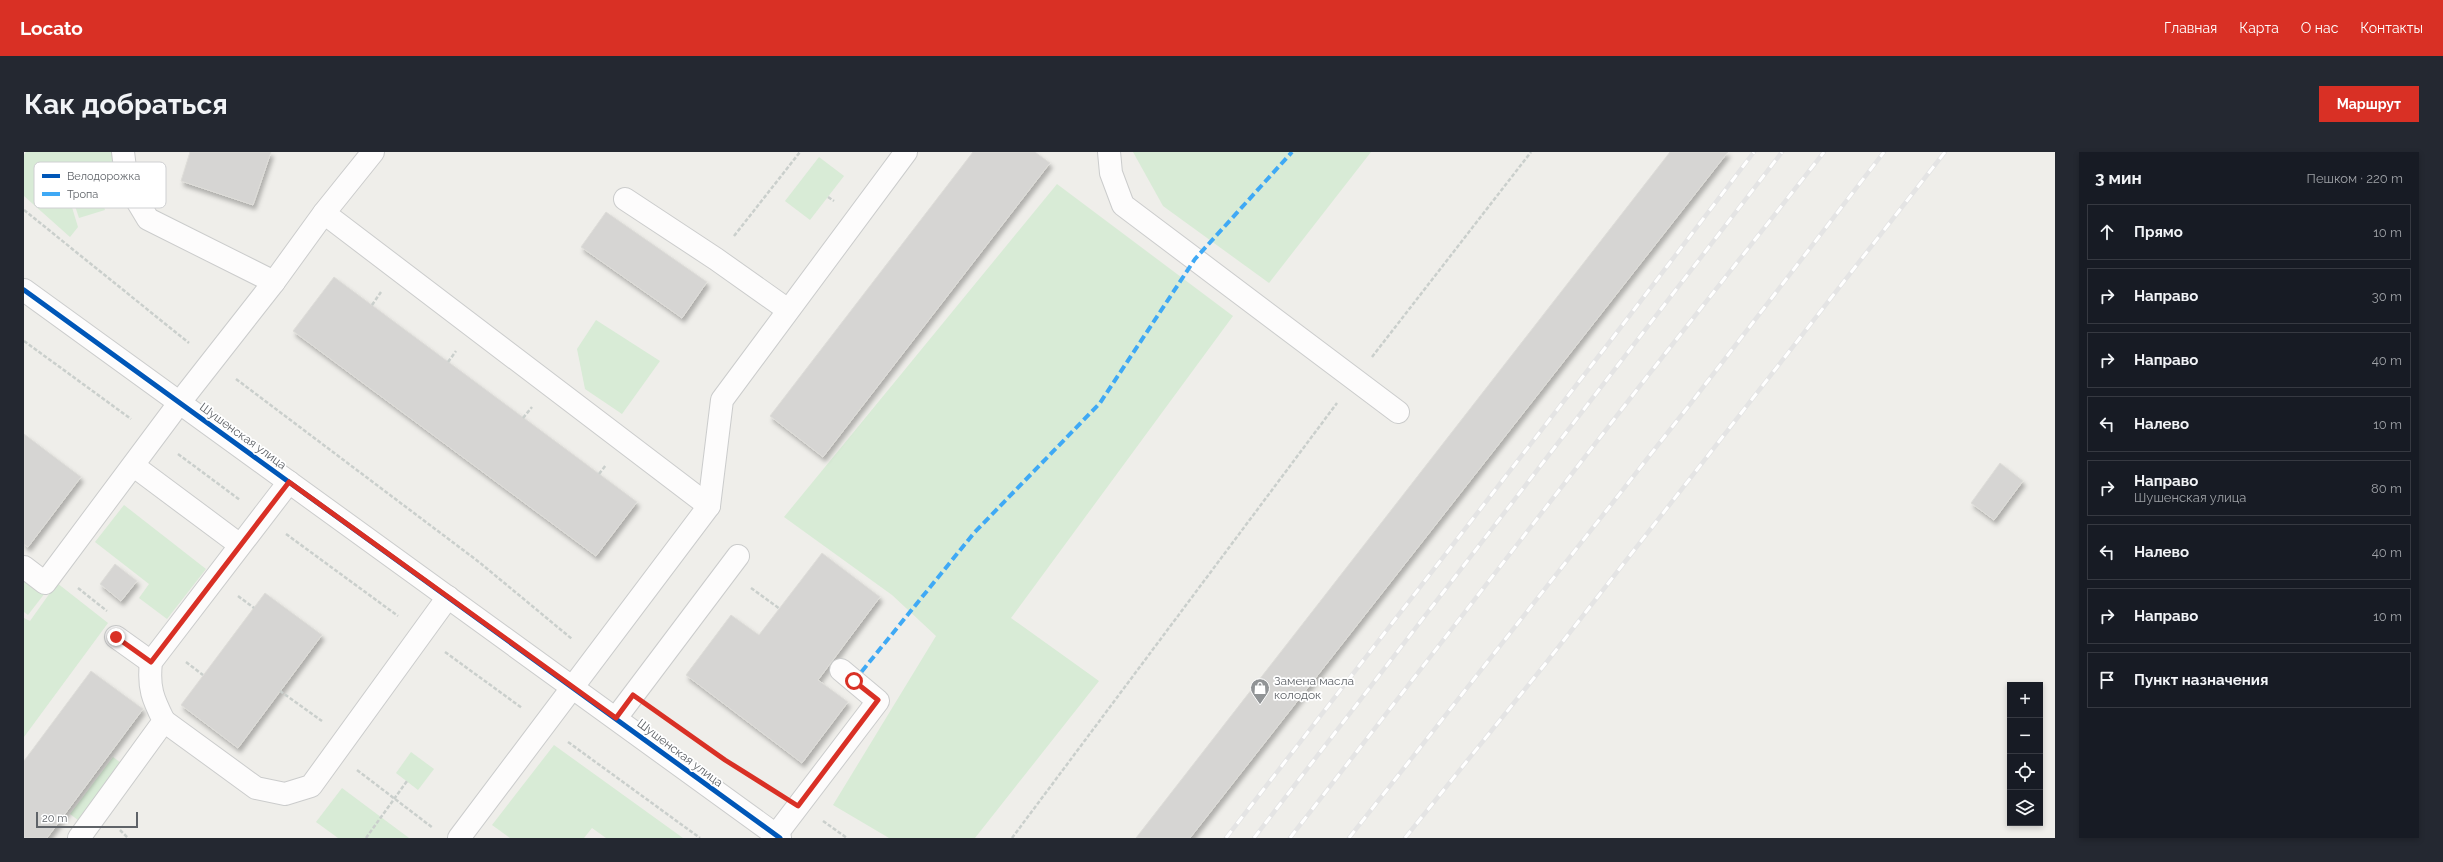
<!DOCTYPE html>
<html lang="ru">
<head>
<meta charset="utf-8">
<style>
  :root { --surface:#171b24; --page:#242831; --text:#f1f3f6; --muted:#9ea1a6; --line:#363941; --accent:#d93025 }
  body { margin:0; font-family:Raleway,sans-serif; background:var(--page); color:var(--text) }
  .controls { position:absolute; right:12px; bottom:12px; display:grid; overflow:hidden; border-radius:0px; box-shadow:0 2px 6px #0003 }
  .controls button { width:36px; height:36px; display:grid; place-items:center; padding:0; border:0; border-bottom:1px solid var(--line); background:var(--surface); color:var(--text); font:20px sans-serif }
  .scale { position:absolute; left:12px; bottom:10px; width:102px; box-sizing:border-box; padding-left:4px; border:2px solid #5f6368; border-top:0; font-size:11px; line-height:14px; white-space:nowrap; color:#5f6368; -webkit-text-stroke:3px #fff; paint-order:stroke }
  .stop { position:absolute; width:12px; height:12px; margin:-9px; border:3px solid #d93025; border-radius:50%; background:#fff }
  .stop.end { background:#d93025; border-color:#fff; box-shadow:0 1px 4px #0008 }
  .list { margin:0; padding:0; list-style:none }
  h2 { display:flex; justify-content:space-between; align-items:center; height:52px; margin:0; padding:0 16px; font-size:17px }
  h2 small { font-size:13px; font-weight:400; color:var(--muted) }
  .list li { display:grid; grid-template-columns:26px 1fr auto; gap:12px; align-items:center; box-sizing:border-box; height:56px; margin:0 8px 8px; padding:0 8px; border:1px solid var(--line); border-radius:0px }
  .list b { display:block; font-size:15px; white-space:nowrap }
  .list p { margin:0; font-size:13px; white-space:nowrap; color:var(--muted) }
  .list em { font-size:13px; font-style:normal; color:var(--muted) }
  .icon { flex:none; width:22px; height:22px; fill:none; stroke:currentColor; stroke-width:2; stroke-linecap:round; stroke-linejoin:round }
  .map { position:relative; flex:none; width:2031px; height:686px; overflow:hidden; border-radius:0px }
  header { display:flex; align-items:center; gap:24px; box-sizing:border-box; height:56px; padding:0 20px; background:var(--accent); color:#fff }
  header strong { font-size:19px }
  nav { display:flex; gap:22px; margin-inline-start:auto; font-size:14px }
  .intro { display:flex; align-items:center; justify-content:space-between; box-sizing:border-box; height:96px; padding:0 24px }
  h1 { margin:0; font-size:28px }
  .button { padding:10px 18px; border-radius:0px; background:var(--accent); color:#fff; font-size:14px; font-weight:700 }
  main { display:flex; gap:24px; padding:0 24px }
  aside { flex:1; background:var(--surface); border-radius:0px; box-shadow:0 2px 6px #0003 }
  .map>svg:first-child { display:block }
  .green { fill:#d8ebd6 }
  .building { fill:#d6d5d3; stroke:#deddd9; filter:url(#shadow) }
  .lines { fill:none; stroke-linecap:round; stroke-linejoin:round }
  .minor-casing { stroke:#cbcccc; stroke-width:24 }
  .path { stroke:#cacfcc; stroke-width:2.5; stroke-dasharray:4 2; stroke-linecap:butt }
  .minor { stroke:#fdfcfc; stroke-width:22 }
  .rail-casing { stroke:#e4e4e4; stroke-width:4.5 }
  .rail { stroke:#fff; stroke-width:3; stroke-dasharray:9; stroke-linecap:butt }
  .quiet { stroke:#3fa9f5; stroke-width:4; stroke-dasharray:8 4; stroke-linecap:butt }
  .cycleway-casing { stroke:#fff; stroke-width:8 }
  .cycleway { stroke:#0057b8; stroke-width:5 }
  .route { stroke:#d93025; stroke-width:5 }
  .labels { text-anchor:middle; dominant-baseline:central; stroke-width:3.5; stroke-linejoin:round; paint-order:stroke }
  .street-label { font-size:12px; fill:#5f6368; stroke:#fff }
  .poi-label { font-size:12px; fill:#5f6368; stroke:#fff; text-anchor:start }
  .key { fill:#fff; stroke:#cfd0d2; stroke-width:1 }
  .key-label { font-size:11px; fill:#5f6368 }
</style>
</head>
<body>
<header>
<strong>Locato</strong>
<nav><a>Главная</a><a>Карта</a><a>О нас</a><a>Контакты</a></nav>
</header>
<div class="intro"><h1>Как добраться</h1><a class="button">Маршрут</a></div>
<main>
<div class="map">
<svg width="2031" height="686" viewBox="0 0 2031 686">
  <defs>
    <filter id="shadow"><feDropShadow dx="2.5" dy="4.5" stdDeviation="2" flood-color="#0004"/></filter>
  </defs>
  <rect width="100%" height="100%" fill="#efeeea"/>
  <g class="green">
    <path d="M2 0H89L94 24 81 30 76 18 40 29 54 75 46 85 0 44V3Z"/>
    <path d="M1109 0H1347L1245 131 1139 54Z"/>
    <path d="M795 5 820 24 786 68 761 49Z"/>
    <path d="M70 24 81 58 55 66 44 33Z"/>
    <path d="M1033 32 1209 164 987 466 1075 529 951 686H865L809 653 912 484 868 443 760 365Z"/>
    <path d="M572 168 636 209 598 262 561 237 553 197Z"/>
    <path d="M100 353 182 417 143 467 115 446 125 432 71 390Z"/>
    <path d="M0 425 21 441 4 463 0 460Z"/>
    <path d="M33 431 84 471 0 585V466L6 469Z"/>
    <path d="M530 593 659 686H582L568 676 560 686H486L468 673Z"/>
    <path d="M387 600 410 617 394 638 372 621Z"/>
    <path d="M89 605 101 614 58 671 46 662Z"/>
    <path d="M318 636 385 686H314L292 670Z"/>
  </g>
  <g class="building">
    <path d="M166 0H247L229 53 157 29Z"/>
    <path d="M949 0H1011L1026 11 799 305 746 264Z"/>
    <path d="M1646 0H1704L1166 686H1112Z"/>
    <path d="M582 60 683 130 658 166 557 95Z"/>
    <path d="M310 125 613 350 572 404 269 179Z"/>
    <path d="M0 282 57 325 4 395 0 392Z"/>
    <path d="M1976 311 1999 329 1970 368 1947 351Z"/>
    <path d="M798 401 856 445 794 528 824 550 778 611 662 523 707 463 735 483Z"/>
    <path d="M91 412 113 429 97 449 76 432Z"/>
    <path d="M241 441 298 483 214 596 157 553Z"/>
    <path d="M67 519 119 557 23 686H0V609Z"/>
  </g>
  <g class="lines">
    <defs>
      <g id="minor">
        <path d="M99 0 103 32 124 67 250 130"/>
        <path d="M349 0 300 61 685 354"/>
        <path d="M1085 0 1087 21 1099 53 1374 260"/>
        <path d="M601 47 692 107 764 158"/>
        <path d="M0 138 756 686"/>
        <path d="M110 314 216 393"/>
        <path d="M0 415 21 431 156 250 250 130 300 61"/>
        <path d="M92 485 127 510"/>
        <path d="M592 566 714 404"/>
        <path d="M140 569 232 636 261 642 287 634 424 445"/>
        <path d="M752 683 854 549 817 518"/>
        <path d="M55 686 140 569C129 547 124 536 127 510L265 330"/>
        <path d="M435 686 685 354 698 248 882 0"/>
      </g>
    </defs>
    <use href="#minor" class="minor-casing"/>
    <g class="path">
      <path d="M804 45 810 49"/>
      <path d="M0 58 165 191"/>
      <path d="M710 84 776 0"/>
      <path d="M348 153 357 140"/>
      <path d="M0 189 107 267"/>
      <path d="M1348 205 1507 0"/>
      <path d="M424 210 432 199"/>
      <path d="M212 227 455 410 548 487"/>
      <path d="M499 266 508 255"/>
      <path d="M154 302 216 348"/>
      <path d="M575 322 582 313"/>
      <path d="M262 382 374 464"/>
      <path d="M54 436 83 459"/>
      <path d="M727 436 756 457"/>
      <path d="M214 444 230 456"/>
      <path d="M421 500 498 556"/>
      <path d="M162 510 179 523"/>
      <path d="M256 539 298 569"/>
      <path d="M544 590 676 686"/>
      <path d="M705 611 750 639"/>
      <path d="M333 618 409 676"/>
      <path d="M799 669 823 686"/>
      <path d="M96 678 104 686"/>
      <path d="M342 686 383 629"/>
      <path d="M988 686 1313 251"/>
    </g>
    <use href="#minor" class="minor"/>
    <defs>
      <g id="rail">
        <path d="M1202 686 1584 192 1730 0"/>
        <path d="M1230 686 1758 0"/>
        <path d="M1266 686 1622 226 1800 0"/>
        <path d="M1325 686 1667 251 1860 0"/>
        <path d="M1381 686 1522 511 1921 0"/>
      </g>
    </defs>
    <use href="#rail" class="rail-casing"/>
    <use href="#rail" class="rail"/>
    <path class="quiet" d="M830 529 950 381 1076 251 1171 107 1268 0"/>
    <defs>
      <path id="cycleway" d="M0 138 756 686"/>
    </defs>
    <use href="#cycleway" class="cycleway-casing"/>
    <use href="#cycleway" class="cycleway"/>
  </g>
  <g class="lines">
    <path class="route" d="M92 485 127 510 265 330 592 566 609 543 701 608 774 654 854 548 830 529"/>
  </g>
  <defs>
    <symbol id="shop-pin" viewBox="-11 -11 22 30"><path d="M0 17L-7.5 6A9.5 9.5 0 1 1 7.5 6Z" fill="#919496" stroke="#fff"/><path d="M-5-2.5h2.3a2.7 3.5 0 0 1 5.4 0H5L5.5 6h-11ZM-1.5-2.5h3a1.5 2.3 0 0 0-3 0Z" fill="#fff"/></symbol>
  </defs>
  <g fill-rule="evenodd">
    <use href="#shop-pin" x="1225" y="525" width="22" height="30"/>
  </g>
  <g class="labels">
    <g class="street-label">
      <text transform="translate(219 284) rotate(36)">Шушенская улица</text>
      <text transform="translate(656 601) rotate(37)">Шушенская улица</text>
    </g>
    <g class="poi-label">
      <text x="1250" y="529">Замена масла<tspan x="1250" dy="14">колодок</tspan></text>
    </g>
  </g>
  <rect x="10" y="10" width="132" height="46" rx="6" class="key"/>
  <rect x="18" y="22" width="18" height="4" fill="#0057b8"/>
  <rect x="18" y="40" width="18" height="4" fill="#3fa9f5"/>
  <g class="key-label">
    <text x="43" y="28">Велодорожка</text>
    <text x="43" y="46">Тропа</text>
  </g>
</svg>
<div class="controls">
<button>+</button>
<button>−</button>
<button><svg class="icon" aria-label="locate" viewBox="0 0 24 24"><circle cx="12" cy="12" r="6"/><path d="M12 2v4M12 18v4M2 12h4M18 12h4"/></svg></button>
<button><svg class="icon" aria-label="layers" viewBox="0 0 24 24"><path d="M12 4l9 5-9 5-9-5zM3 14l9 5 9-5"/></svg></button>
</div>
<div class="scale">20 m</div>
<div class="stop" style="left:830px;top:529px"></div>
<div class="stop end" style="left:92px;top:485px"></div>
</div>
<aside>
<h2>3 мин<small>Пешком · 220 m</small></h2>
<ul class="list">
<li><svg class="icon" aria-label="ahead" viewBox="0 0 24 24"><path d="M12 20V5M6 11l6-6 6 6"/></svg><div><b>Прямо</b></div><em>10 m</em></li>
<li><svg class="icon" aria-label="right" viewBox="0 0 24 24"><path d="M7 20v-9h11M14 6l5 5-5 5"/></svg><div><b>Направо</b></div><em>30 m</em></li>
<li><svg class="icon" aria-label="right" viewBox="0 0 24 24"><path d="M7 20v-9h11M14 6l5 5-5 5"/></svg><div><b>Направо</b></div><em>40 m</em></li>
<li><svg class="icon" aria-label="left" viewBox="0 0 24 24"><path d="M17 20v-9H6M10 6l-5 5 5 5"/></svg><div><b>Налево</b></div><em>10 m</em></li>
<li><svg class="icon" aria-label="right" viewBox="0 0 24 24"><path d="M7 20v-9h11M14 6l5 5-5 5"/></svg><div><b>Направо</b><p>Шушенская улица</p></div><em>80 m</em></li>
<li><svg class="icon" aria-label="left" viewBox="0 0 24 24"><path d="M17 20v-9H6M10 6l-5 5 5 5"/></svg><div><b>Налево</b></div><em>40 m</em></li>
<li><svg class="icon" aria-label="right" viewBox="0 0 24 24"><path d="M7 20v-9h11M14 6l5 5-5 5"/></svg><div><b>Направо</b></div><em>10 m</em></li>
<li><svg class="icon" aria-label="arrive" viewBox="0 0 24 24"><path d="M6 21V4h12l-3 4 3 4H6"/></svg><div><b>Пункт назначения</b></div></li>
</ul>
</aside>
</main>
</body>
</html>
